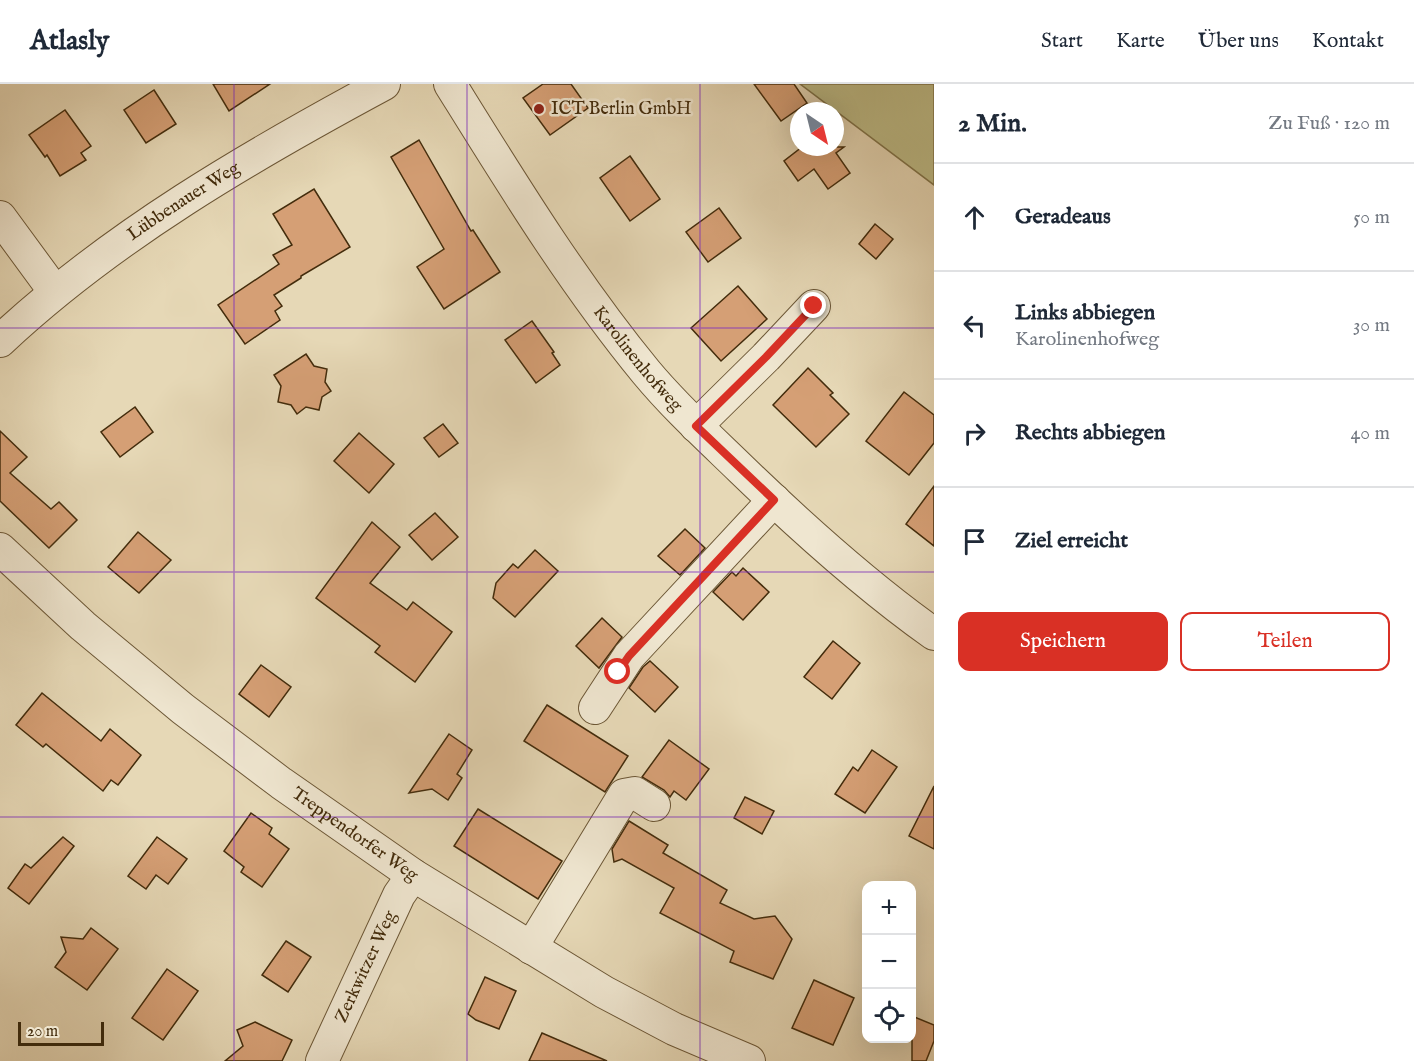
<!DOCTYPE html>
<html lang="de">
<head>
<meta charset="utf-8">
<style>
  :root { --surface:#fff; --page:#f2f2f3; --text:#1f2937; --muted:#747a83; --line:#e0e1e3; --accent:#d93025 }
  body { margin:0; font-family:"IM FELL English",serif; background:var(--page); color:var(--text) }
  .controls { position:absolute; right:18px; bottom:18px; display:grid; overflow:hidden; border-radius:12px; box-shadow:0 6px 24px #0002 }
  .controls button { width:54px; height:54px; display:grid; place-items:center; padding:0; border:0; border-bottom:2px solid var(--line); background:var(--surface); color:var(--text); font:30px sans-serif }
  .compass { position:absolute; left:790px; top:18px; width:54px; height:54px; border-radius:50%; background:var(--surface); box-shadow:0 6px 24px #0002; rotate:145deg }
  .scale { position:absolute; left:18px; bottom:15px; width:86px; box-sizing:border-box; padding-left:6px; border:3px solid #432c0c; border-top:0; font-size:16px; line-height:21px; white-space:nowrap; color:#432c0c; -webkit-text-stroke:4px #efe6d0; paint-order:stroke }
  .stop { position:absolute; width:18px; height:18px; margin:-14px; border:4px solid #d93025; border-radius:50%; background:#fff }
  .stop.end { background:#d93025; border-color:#fff; box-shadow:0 2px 6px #0008 }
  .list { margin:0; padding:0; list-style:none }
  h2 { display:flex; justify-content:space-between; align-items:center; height:78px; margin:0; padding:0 24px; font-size:26px }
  h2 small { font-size:20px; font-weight:400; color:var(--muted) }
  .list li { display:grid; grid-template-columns:39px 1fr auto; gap:18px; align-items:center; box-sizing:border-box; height:108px; padding:0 24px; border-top:2px solid var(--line) }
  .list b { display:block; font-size:22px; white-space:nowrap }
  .list p { margin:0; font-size:20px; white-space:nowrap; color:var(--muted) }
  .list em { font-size:20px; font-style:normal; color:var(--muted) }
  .actions { display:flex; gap:12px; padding:18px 24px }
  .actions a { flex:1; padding:14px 0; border:2px solid var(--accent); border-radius:12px; text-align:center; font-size:21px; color:var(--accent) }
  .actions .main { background:var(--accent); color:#fff }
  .icon { flex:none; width:33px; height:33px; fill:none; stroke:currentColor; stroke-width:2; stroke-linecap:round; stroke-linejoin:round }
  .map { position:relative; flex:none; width:934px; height:977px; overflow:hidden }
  header { display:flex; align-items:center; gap:36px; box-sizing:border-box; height:84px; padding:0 30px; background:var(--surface); border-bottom:2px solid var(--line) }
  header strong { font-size:28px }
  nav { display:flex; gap:33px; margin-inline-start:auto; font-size:21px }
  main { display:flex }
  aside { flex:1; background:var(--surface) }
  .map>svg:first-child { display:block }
  .green { fill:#bdbc88; stroke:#80744a; stroke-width:1.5 }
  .building { fill:#d59f75; stroke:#432c0c; stroke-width:1.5 }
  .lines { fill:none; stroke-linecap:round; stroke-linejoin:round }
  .minor-casing { stroke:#6c5736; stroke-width:34 }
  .minor { stroke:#efe6d0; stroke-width:32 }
  .route { stroke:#d93025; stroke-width:8 }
  .grid { fill:none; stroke:#7b2cbf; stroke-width:1.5; stroke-opacity:0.55 }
  .poi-dot { fill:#8f2418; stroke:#efe6d0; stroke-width:2 }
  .labels { text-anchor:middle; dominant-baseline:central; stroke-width:5; stroke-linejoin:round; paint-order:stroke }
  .poi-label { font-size:18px; fill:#432c0c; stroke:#efe6d0; text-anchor:start }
  .street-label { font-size:18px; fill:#432c0c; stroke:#efe6d0 }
</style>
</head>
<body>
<header>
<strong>Atlasly</strong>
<nav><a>Start</a><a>Karte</a><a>Über uns</a><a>Kontakt</a></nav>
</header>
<main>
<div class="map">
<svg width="934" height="977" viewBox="0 0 934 977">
  <rect width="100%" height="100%" fill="#e6d8b6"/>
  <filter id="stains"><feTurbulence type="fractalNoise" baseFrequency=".00333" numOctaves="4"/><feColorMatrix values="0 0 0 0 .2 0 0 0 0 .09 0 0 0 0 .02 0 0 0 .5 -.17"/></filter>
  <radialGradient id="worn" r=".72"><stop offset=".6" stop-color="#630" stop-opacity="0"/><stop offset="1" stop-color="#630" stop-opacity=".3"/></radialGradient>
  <path class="green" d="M800 0H934V101Z"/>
  <g class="building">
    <path d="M213 0H270L229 27Z"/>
    <path d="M543 0H571L588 24 550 51 523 14Z"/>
    <path d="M754 0H794L807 19 781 37Z"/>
    <path d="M154 6 176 40 146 59 124 26Z"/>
    <path d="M65 26 91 62 81 69 86 76 60 92 47 71 45 73 29 51Z"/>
    <path d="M419 56 471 147 473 146 500 188 444 225 417 183 444 165 391 73Z"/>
    <path d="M802 63H844L836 69 850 89 828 105 814 85 798 97 784 77Z"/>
    <path d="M630 72 660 115 630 137 600 94Z"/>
    <path d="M314 105 350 163 301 192V194L274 211 282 222 275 227 280 236 245 260 218 221 279 180 273 171 292 161 273 130Z"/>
    <path d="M719 124 741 154 708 178 686 148Z"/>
    <path d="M875 140 893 155 876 175 859 160Z"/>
    <path d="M738 202 767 235 721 277 691 244Z"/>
    <path d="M532 237 554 268 552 269 560 281 536 299 505 256Z"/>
    <path d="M306 270 314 282 327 285 325 298 331 307 322 313 319 326 306 323 297 330 291 321 278 318 281 302 274 291Z"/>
    <path d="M808 284 833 309 830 311 849 330 816 363 773 321Z"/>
    <path d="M904 308 934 331V359L909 391 866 357Z"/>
    <path d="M135 323 153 348 120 373 101 348Z"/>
    <path d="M443 340 458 359 439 373 424 354Z"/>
    <path d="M0 347 27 373 10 389 51 425 59 418 77 436 49 464 0 417Z"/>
    <path d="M359 349 394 380 369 409 334 377Z"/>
    <path d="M934 402V462L906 440Z"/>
    <path d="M435 429 458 453 432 476 409 451Z"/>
    <path d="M372 438 400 463 370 499 407 526 413 518 452 548 415 598 375 568 380 562 316 514Z"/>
    <path d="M685 445 705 464 680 491 658 472Z"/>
    <path d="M138 448 171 476 139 509 108 483Z"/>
    <path d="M535 466 558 487 515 533 493 514 496 499 513 480 518 484Z"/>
    <path d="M743 484 769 508 743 536 713 508 732 488 736 492Z"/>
    <path d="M602 534 622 553 599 584 576 562Z"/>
    <path d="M833 557 860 579 832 615 804 593Z"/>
    <path d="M650 577 678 603 655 628 629 604 643 583Z"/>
    <path d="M261 581 291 603 269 633 239 610Z"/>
    <path d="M42 609 101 657 110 645 141 671 118 701 111 696 103 707 46 660 43 663 16 641Z"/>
    <path d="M547 621 628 672 605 708 524 657Z"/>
    <path d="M449 650 472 666 457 690 462 694 448 716 432 705 409 709Z"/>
    <path d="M669 656 709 685 686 716 674 707 670 713 664 706 642 693Z"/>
    <path d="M872 666 897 683 865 729 835 710 853 683 858 687Z"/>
    <path d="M934 702V765L909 752Z"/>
    <path d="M745 713 774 727 762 750 734 734Z"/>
    <path d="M478 725 562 777 538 815 454 762Z"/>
    <path d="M251 729 272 744 269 750 289 765 262 803 241 788 244 783 224 767Z"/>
    <path d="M629 737 668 761 663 769 727 806 720 819 754 835 775 832 792 855 773 895 730 878 734 867 660 829 674 804 622 775 614 778 612 765Z"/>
    <path d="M63 753 74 762 29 820 8 804 25 780 31 784Z"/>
    <path d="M157 753 187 775 168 800 156 791 146 805 128 792Z"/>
    <path d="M91 844 118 865 87 906 55 883 66 868 61 853 83 855Z"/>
    <path d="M286 857 311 873 288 908 262 891Z"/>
    <path d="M167 885 198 907 163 956 132 934Z"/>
    <path d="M485 893 516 907 499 945 476 936 468 930Z"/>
    <path d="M814 896 854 914 833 961 792 944Z"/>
    <path d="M912 932 934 941V957L926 977H912Z"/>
    <path d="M255 938 292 956 282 977H225L243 962 237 946Z"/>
    <path d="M542 949 607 977H529Z"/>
  </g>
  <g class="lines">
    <defs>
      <g id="minor">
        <path id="s1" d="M450 0C511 98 572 198 646 288 675 323 709 354 741 385 802 444 865 501 934 550"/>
        <path d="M0 133 55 208"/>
        <path id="s2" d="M0 257C112 152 250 72 384 0"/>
        <path d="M696 342 766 273 814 222"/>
        <path id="s3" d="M0 465 83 542 183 625 281 699 413 791 604 908 674 945 749 977"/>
        <path d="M595 624 629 572 774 416"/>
        <path d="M531 864 624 711 635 709 654 721"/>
        <path id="s4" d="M322 977 399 811 413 791"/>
      </g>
    </defs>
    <use href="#minor" class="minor-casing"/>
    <use href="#minor" class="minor"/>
  </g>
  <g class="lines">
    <path class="route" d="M618 588 629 572 774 416 696 342 766 273 814 222"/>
  </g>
  <path class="grid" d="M234 0V977M467 0V977M700 0V977M0 244H934M0 488H934M0 733H934"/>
  <circle class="poi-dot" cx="539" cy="25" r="6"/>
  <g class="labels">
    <g class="poi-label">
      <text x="551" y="25">ICT Berlin GmbH</text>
    </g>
    <g class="street-label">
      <text stroke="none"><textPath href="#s2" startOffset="231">Lübbenauer Weg</textPath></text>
      <text stroke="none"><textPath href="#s1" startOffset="333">Karolinenhofweg</textPath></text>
      <text stroke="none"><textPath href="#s3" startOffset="456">Treppendorfer Weg</textPath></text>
      <text stroke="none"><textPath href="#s4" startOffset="104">Zerkwitzer Weg</textPath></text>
    </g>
  </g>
  <rect width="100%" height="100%" filter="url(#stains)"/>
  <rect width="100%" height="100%" fill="url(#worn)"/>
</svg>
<div class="controls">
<button>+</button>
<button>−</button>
<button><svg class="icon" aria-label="locate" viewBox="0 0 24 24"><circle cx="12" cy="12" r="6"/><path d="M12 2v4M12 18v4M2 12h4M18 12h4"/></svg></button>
</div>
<svg class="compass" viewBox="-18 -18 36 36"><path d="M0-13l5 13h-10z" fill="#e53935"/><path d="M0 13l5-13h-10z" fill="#747a83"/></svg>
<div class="scale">20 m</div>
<div class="stop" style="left:618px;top:588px"></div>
<div class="stop end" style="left:814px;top:222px"></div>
</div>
<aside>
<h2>2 Min.<small>Zu Fuß · 120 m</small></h2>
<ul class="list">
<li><svg class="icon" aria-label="ahead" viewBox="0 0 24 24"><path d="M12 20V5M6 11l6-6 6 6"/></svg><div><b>Geradeaus</b></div><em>50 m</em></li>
<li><svg class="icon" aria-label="left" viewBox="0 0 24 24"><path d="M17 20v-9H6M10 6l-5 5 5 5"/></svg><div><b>Links abbiegen</b><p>Karolinenhofweg</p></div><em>30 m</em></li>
<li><svg class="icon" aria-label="right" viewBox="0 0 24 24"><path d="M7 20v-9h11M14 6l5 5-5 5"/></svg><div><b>Rechts abbiegen</b></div><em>40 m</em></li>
<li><svg class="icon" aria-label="arrive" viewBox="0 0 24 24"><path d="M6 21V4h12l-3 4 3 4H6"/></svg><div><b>Ziel erreicht</b></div></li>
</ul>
<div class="actions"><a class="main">Speichern</a><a>Teilen</a></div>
</aside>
</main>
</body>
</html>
